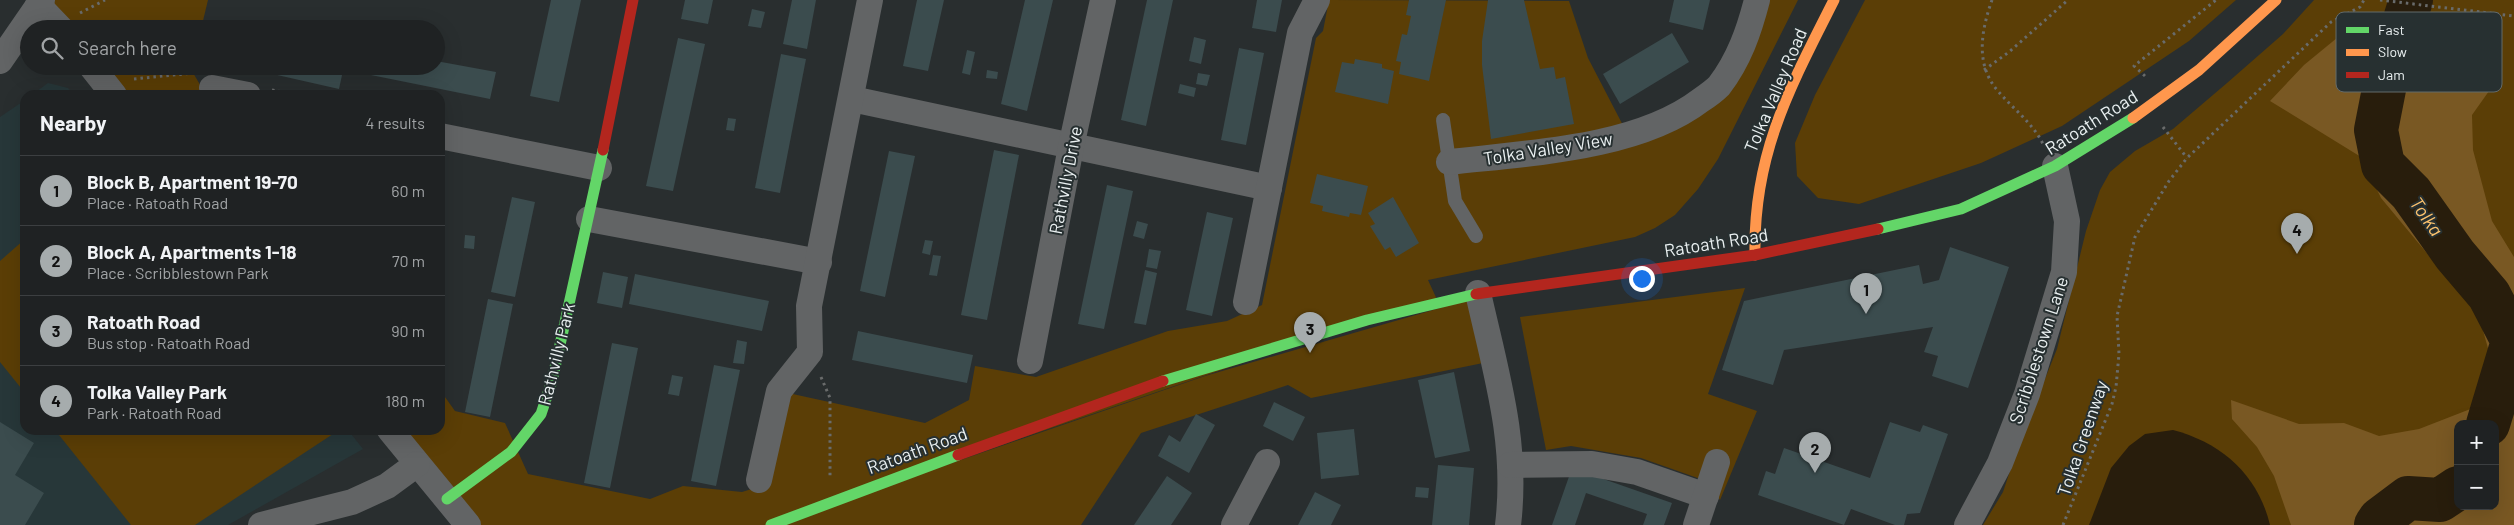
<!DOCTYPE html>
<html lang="en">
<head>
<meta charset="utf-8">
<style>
  :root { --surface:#1f2223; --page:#2c2f30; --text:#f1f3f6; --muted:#a1a4a6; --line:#3c3f41; --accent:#a6acad }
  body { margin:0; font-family:Barlow,sans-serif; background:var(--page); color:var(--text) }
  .controls { position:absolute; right:15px; bottom:15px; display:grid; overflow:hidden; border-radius:10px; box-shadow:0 5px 20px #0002 }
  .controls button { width:45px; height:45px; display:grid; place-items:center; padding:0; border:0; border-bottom:1px solid var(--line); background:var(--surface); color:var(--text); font:25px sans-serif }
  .you { position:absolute; left:1641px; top:278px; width:18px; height:18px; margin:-12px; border:4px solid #fff; border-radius:50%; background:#1a73e8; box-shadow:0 0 0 8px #1a73e833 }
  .badge { display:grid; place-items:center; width:32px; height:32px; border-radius:50%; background:var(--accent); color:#111; font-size:16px; font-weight:700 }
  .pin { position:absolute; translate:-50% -41px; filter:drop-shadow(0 1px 2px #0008) }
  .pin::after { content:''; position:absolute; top:26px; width:18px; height:15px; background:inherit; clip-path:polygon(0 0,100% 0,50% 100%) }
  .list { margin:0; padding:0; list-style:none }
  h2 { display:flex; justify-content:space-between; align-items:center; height:65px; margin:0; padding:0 20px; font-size:21px }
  h2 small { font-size:16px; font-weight:400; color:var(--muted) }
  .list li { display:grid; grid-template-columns:32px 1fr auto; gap:15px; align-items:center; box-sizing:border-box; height:70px; padding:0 20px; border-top:1px solid var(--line) }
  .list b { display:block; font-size:19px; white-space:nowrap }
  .list p { margin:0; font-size:16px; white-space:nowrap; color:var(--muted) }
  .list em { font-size:16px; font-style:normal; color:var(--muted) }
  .icon { flex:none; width:28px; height:28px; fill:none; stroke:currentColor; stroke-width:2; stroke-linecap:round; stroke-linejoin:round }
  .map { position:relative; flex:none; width:2514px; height:525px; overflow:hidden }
  .search { position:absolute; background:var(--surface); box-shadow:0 5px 20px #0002; left:20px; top:20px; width:425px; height:55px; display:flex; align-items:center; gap:12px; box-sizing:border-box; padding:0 18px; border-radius:28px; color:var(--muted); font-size:19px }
  .panel { position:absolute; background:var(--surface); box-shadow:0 5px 20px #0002; left:20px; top:90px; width:425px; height:345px; border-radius:15px }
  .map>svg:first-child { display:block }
  .built { fill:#273739 }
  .green { fill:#5b3e06; fill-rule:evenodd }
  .forest { fill:#795823; fill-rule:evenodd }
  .water { fill:#281d0c }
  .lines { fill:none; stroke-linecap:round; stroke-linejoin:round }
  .river { stroke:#281d0c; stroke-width:44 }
  .building { fill:#3b4c4e }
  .path { stroke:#696b6b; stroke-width:3; stroke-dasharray:2.5 4; stroke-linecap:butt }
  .lane { stroke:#626465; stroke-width:14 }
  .street { stroke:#626465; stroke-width:26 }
  .fast { stroke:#63d668; stroke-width:11 }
  .slow { stroke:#ff974d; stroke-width:11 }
  .jam { stroke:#b3261e; stroke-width:11 }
  .labels { text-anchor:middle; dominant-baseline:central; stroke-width:4; stroke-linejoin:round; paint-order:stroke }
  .street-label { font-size:18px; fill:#eaf0f1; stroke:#273031 }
  .water-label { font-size:19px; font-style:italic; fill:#fcc26d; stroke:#273031 }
  .key { fill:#273031; stroke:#626a6b; stroke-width:1 }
  .key-label { font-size:14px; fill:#eaf0f1 }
</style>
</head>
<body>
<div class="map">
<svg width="2514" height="525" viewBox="0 0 2514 525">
  <rect width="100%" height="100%" fill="#292e2f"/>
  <g class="built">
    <path d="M48 83 68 88 74 95H32Z"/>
    <path d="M25 100V430H348L363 449 228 525H0V117Z"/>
  </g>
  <g class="green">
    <path d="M43 0H208L201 29H61Z"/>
    <path d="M1329 0 1569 1 1588 58 1628 135 1684 114 1766 0H1798L1718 159 1698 189 1675 215 1655 228 1635 237 1428 280 1440 306 1324 335 767 525H468L391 430H440V390L455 411 505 423 528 474 650 499 683 486 742 492 758 487 779 391 925 423 969 400 975 366 1036 377 1168 331 1227 321 1262 305 1316 38 1323 31Z"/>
    <path d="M1865 0H2236L2189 41 2062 126 1981 163 1859 204 1818 198 1797 176 1795 143 1815 95Z"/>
    <path d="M2314 0H2514V525H1983L2003 492 2020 441 2057 349 2086 231 2100 190 2110 172 2135 151 2173 129 2227 83 2283 34ZM2458 424H2495V506H2458Z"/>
    <path d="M91 66H193L192 71 206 95H115Z"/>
    <path d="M25 239V393L0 362V261Z"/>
    <path d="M1745 288 1708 394 1757 411 1720 500 1709 482 1641 458 1571 446 1546 450 1520 317Z"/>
    <path d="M1478 297 1493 361 1311 398 1288 385 1141 433 1081 525H772L1205 376Z"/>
    <path d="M55 430H335L336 432 195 525H131Z"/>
  </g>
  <path class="forest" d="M2386 13 2428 24 2493 29 2494 84 2472 115 2473 150 2492 221 2514 257V525H2291L2274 476 2257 447 2232 419 2231 400 2299 424 2344 423 2379 436 2419 429 2473 408 2494 370 2479 316 2381 198 2361 157 2270 101 2304 65 2343 33ZM2458 424H2495V506H2458Z"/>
  <path class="water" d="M2173 430C2222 443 2258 475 2270 525H2089L2111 468 2129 446 2145 434Z"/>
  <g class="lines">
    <g class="river">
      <path d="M2411 0 2385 84 2376 130 2383 165 2411 193 2455 255 2489 295 2513 341 2488 424"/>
      <path d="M2376 525 2380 519 2408 498 2440 500 2458 488"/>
    </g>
  </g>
  <g class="building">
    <path d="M551 0H581L559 102 530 96Z"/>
    <path d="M685 0H713L708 24 681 19Z"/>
    <path d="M792 0H816L807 49 783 44Z"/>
    <path d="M917 0H944L928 71 903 66Z"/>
    <path d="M1025 0H1053L1027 111 1001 104Z"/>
    <path d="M1147 0H1173L1146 126 1121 120Z"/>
    <path d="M1257 0H1282L1276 32 1252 28Z"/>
    <path d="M1409 0H1446L1429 81 1399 74 1401 62 1396 61 1402 34 1407 35 1411 16 1406 15Z"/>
    <path d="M1488 0H1524L1540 69 1554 67 1556 79 1565 77 1574 124 1491 139 1482 65V41Z"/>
    <path d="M1674 0H1710L1703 30 1669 22Z"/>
    <path d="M752 9 765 12 761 28 748 26Z"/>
    <path d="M1672 33 1689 62 1620 104 1603 74Z"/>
    <path d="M1194 37 1206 40 1201 64 1189 61Z"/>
    <path d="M678 38 705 44 673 191 646 186Z"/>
    <path d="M1239 48 1264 53 1246 145 1221 140Z"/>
    <path d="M967 50 975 52 970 75 962 73Z"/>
    <path d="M781 54 806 59 780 193 755 188Z"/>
    <path d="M1355 59 1382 64V68L1394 71 1388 104 1335 92 1342 62 1354 64Z"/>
    <path d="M436 61 496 72 490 99 351 71V66H436Z"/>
    <path d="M238 66H344L339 89Z"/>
    <path d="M987 70 998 72 997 79 986 78Z"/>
    <path d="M1198 73 1210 75 1207 86 1196 84Z"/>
    <path d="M1180 84 1196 88 1194 97 1178 93Z"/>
    <path d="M728 118 736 119 734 131 726 130Z"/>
    <path d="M994 150 1019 155 987 320 961 315Z"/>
    <path d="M889 151 915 156 885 297 860 291Z"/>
    <path d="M1317 174 1368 186 1361 215 1350 213 1349 217 1322 211 1323 206 1310 203Z"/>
    <path d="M1107 185 1133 191 1104 329 1078 324Z"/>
    <path d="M512 197 535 202 515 297 491 292Z"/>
    <path d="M1393 197 1419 243 1396 257 1390 247 1385 250 1370 226 1375 224 1368 213Z"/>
    <path d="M1207 212 1233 218 1212 316 1186 310Z"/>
    <path d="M1137 221 1148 224 1144 239 1133 236Z"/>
    <path d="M465 235 475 236 474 249 464 248Z"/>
    <path d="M925 240 933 241 930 255 922 253Z"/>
    <path d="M1950 247 2009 267 1968 388 1932 376 1938 356 1924 352 1933 327 1784 350 1773 385 1722 370 1744 301 1919 265 1923 284 1939 280Z"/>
    <path d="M1149 249 1161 251 1157 269 1146 267Z"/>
    <path d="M933 255 941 256 937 276 929 275Z"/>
    <path d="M1145 270 1157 273 1146 325 1134 323Z"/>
    <path d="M603 272 628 277 622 308 597 303Z"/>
    <path d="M635 274 769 301 762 331 629 304Z"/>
    <path d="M488 299 513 304 490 417 465 412Z"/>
    <path d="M858 331 973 355 967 383 852 360Z"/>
    <path d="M737 340 747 342 744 364 733 363Z"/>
    <path d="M612 343 638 348 610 488 584 483Z"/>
    <path d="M714 365 740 370 716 486 691 481Z"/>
    <path d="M1454 372 1470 451 1435 458 1418 380Z"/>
    <path d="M672 375 683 377 679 396 668 394Z"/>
    <path d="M1274 402 1305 417 1293 441 1263 426Z"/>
    <path d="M1196 414 1215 425 1189 473 1158 456 1169 435 1180 442Z"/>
    <path d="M0 422 34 443 15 475 44 493 25 525H0Z"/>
    <path d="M1890 422 1920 432 1923 425 1948 434 1920 513 1907 514 1904 525H1895L1851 509 1844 525 1758 495 1766 471 1775 474 1784 448 1870 478Z"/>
    <path d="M1354 429 1359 475 1321 479 1317 433Z"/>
    <path d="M1438 465 1474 468 1469 525H1432Z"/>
    <path d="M1572 468 1672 503 1664 525H1643L1647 514 1586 493 1575 525H1552Z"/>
    <path d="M1167 476 1192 493 1181 510 1171 525H1134Z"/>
    <path d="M1416 487 1429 488 1428 498 1415 497Z"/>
    <path d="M1315 492 1341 505 1331 525H1298Z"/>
  </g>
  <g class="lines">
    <g class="path">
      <path d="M1992 0C1981 31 1975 65 1998 91 2013 109 2032 122 2043 144"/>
      <path d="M2380 0 2514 16"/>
      <path d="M80 13 105 0"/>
      <path d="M1984 70 2009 52 2068 0"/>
      <path d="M2145 76 2134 66 2216 0"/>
      <path d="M134 79 193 73"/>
      <path d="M272 90 298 95"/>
      <path d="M2163 127 2187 158"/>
      <path d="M821 377 830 398V477"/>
      <path d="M2063 525 2112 404 2116 387 2119 354 2117 316 2135 237 2169 181 2187 158 2331 22 2360 7 2364 0"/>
    </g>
    <path class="lane" d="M1443 120 1455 201 1476 236"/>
    <g class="street">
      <path d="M38 5 61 29"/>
      <path d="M0 61 42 0"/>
      <path d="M91 66 114 95"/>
      <path d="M212 88 248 95"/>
      <path d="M852 99 1269 188"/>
      <path d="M440 136 599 168"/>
      <path d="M1449 162C1527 153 1637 149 1701 100 1707 96 1714 91 1719 86 1739 60 1749 31 1757 0"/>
      <path d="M589 219 819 262"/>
      <path d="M1478 293C1496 373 1518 442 1508 525"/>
      <path d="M1246 302 1300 33 1317 0"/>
      <path d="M1030 361 1071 147 1103 0"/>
      <path d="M390 430 468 525"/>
      <path d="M1510 465 1592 464 1637 472 1706 496"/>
      <path d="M759 480 779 391 810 352 809 306 870 0"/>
      <path d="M261 525 352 502 387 486 417 464"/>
      <path d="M1234 525 1267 462"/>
      <path d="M1696 525 1717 462"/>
      <path d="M1967 525 2000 463 2027 394 2064 272 2067 221 2055 166"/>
    </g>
    <g class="fast">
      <path d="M1878 229 1961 209 2055 166 2133 118"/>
      <path d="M1163 381 1367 320 1476 294"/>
      <path d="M447 499 511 452 541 414 552 381 603 150"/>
      <path d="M771 525 958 455"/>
    </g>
    <g class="slow">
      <path d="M2133 118 2199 70 2276 0"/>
      <path d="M1755 255C1753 154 1790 87 1834 0"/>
    </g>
    <g class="jam">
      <path d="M603 150 633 0"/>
      <path d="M1476 294 1755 255 1878 229"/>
      <path d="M958 455 1163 381"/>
    </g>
  </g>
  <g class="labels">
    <g class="street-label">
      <text transform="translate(1775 90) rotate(-67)">Tolka Valley Road</text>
      <text transform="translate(2091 122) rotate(-32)">Ratoath Road</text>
      <text transform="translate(1548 148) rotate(-9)">Tolka Valley View</text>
      <text transform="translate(1065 180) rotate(-79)">Rathvilly Drive</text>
      <text transform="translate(1716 242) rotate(-9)">Ratoath Road</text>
      <text transform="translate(2038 350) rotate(-72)">Scribblestown Lane</text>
      <text transform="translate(556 354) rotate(-76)">Rathvilly Park</text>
      <text transform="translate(2082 438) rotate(-71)">Tolka Greenway</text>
      <text transform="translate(917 450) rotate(-20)">Ratoath Road</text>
    </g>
    <g class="water-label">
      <text transform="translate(2427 216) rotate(55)">Tolka</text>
    </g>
  </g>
  <rect x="2336" y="12" width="166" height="80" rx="8" class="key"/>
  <rect x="2346" y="27" width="23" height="6" fill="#63d668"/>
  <rect x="2346" y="49" width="23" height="7" fill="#ff974d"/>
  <rect x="2346" y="72" width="23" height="6" fill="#b3261e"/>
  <g class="key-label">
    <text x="2378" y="35">Fast</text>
    <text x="2378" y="57">Slow</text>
    <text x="2378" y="80">Jam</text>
  </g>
</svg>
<div class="controls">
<button>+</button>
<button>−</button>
</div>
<div class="you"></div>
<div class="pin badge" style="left:1866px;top:314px">1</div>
<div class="pin badge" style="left:1815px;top:473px">2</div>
<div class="pin badge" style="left:1310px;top:353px">3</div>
<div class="pin badge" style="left:2297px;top:254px">4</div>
<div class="search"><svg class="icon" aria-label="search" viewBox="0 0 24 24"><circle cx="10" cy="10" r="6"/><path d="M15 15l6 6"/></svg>Search here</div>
<section class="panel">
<h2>Nearby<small>4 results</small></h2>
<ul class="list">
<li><span class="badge">1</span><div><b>Block B, Apartment 19-70</b><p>Place · Ratoath Road</p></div><em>60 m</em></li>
<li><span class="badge">2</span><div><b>Block A, Apartments 1-18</b><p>Place · Scribblestown Park</p></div><em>70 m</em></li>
<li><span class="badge">3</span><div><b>Ratoath Road</b><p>Bus stop · Ratoath Road</p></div><em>90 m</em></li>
<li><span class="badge">4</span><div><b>Tolka Valley Park</b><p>Park · Ratoath Road</p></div><em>180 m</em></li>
</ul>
</section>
</div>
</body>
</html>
